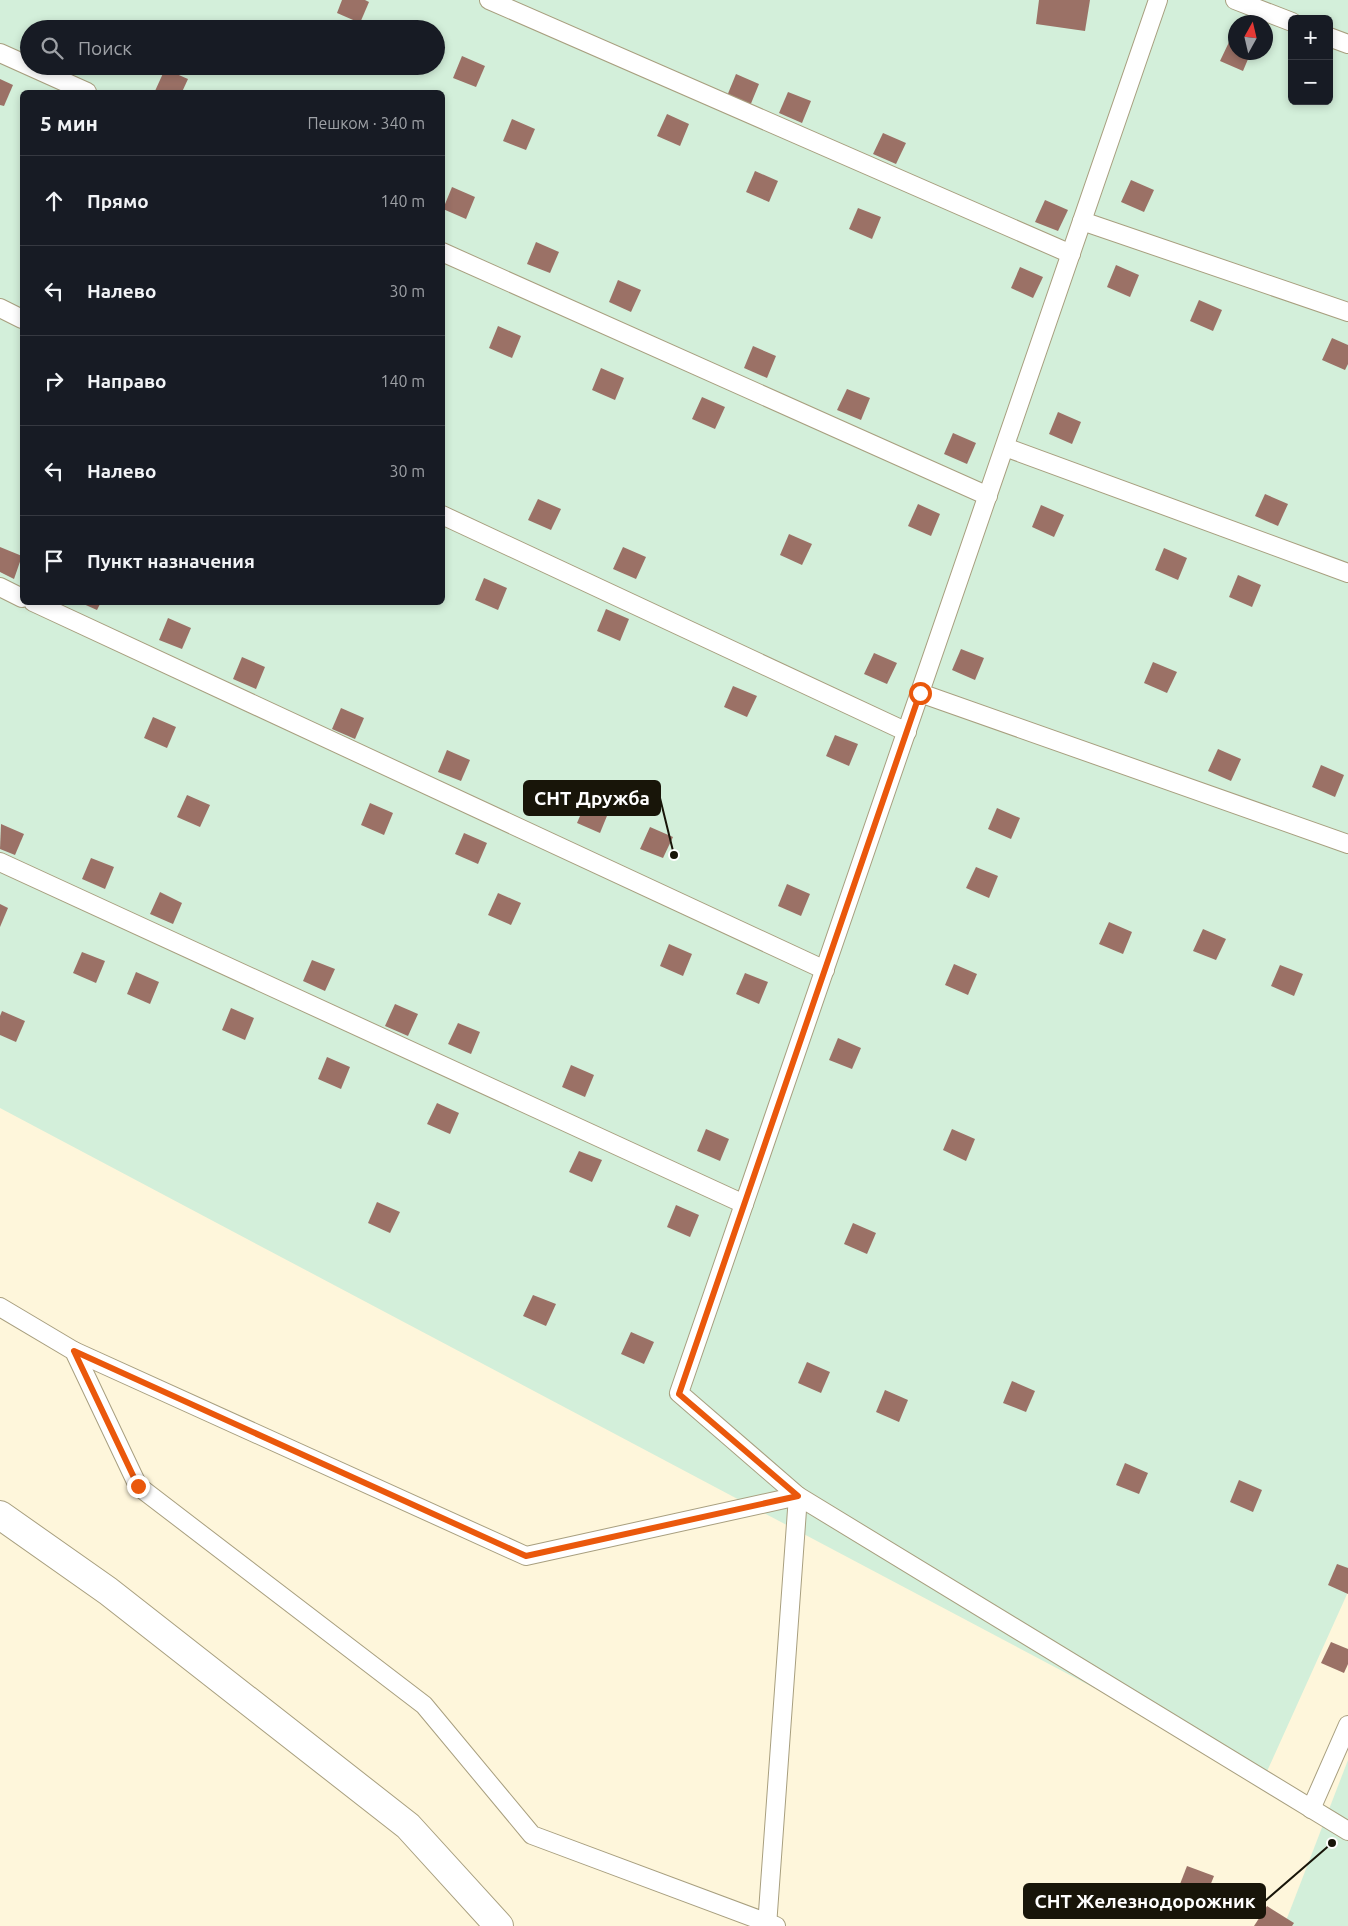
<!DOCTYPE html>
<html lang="ru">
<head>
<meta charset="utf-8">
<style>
  :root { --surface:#171b24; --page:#20242c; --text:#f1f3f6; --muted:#9ea1a6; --line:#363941 }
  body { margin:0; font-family:Ubuntu,sans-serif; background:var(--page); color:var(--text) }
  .controls { position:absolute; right:15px; top:15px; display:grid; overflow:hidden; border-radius:8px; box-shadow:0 2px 8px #0003 }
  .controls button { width:45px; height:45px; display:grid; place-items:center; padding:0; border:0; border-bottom:1px solid var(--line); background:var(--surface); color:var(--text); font:25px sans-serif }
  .compass { position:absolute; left:1228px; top:15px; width:45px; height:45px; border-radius:50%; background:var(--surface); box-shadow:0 2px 8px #0003; rotate:8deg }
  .stop { position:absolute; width:15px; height:15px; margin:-11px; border:4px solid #ea580c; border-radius:50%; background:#fff }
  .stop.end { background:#ea580c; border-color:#fff; box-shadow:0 1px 5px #0008 }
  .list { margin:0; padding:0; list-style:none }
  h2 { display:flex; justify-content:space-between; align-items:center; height:65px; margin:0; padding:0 20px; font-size:21px }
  h2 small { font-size:16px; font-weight:400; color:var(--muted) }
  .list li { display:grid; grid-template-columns:32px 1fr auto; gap:15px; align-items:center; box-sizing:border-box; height:90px; padding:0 20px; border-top:1px solid var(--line) }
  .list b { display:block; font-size:19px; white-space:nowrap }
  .list em { font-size:16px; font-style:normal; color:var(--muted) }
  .icon { flex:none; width:28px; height:28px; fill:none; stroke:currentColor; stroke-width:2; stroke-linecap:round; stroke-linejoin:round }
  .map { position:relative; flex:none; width:1348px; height:1926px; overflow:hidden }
  .search { position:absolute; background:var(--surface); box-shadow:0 2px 8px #0003; left:20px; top:20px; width:425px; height:55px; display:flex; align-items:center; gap:12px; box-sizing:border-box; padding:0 18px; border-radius:28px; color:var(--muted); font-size:19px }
  .panel { position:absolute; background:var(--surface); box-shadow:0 2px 8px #0003; left:20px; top:90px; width:425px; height:515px; border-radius:8px }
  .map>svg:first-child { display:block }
  .green { fill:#d3efda; fill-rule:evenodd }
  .building { fill:#9b7166 }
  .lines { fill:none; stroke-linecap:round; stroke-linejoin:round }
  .service-casing { stroke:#a89f7f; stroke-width:20 }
  .minor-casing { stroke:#a89f7f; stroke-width:30 }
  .service { stroke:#fff; stroke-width:18 }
  .minor { stroke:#fff; stroke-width:28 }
  .route { stroke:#ea580c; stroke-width:6 }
  .leader { fill:none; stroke:#181509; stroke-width:2 }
  .callout-dot { fill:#181509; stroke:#fff; stroke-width:2 }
  .callout { fill:#181509; stroke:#181509; stroke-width:2 }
  .callout-label { font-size:19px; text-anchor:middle; font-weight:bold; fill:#fff }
</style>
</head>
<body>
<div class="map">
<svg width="1348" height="1926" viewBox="0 0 1348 1926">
  <rect width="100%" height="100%" fill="#fef6db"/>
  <g class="green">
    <path d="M0 0H1348V1592L1264 1778 0 1108ZM1292 19H1329V101H1292ZM1236 22H1266V52H1236ZM29 29H436V66H29ZM22 92H442V602H22Z"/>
    <path d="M1348 1760V1926H1284Z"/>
  </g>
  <g class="building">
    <path d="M342 0H365L369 2 360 23 337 13Z"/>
    <path d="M1039 0H1090L1085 31 1036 24Z"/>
    <path d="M1230 40 1236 42V52H1251L1243 71 1220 61Z"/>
    <path d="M462 56 485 66 476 87 453 78Z"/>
    <path d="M165 69 188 79 182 92H160L155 91Z"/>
    <path d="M736 74 759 84 750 106 727 96Z"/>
    <path d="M0 79 13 85 4 106 0 105Z"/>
    <path d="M788 92 811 101 802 123 779 113Z"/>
    <path d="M667 114 689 124 680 146 657 136Z"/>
    <path d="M512 119 535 129 526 150 503 141Z"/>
    <path d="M883 133 906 143 896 164 873 154Z"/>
    <path d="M755 171 778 181 769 202 746 192Z"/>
    <path d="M1131 180 1154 190 1144 212 1121 202Z"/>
    <path d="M452 187 475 197 466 219 443 209Z"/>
    <path d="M1045 200 1068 210 1058 231 1035 222Z"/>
    <path d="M858 208 881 217 872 239 849 229Z"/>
    <path d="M536 242 559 252 550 273 527 264Z"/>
    <path d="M1116 265 1139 275 1130 297 1107 287Z"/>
    <path d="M1020 267 1043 277 1033 298 1011 288Z"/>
    <path d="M618 280 641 290 631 312 609 302Z"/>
    <path d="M1199 300 1222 310 1213 331 1190 321Z"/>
    <path d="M498 326 521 336 512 358 489 348Z"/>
    <path d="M1332 338 1348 345V364L1345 370 1322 360Z"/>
    <path d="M753 346 776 356 767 378 744 368Z"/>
    <path d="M601 368 624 378 615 400 592 390Z"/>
    <path d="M847 389 870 398 861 420 837 410Z"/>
    <path d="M702 397 725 407 715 429 692 419Z"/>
    <path d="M1058 412 1081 422 1072 444 1049 434Z"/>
    <path d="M953 433 976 443 967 464 944 454Z"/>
    <path d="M1265 494 1288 504 1278 526 1255 516Z"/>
    <path d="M538 499 561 509 551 530 528 520Z"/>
    <path d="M918 504 940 514 931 536 908 526Z"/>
    <path d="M1041 505 1064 515 1054 537 1032 527Z"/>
    <path d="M789 534 812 544 802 565 780 555Z"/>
    <path d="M0 547 22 556 14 579 0 572Z"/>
    <path d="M623 547 646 557 636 579 613 569Z"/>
    <path d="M1164 548 1187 558 1178 580 1155 570Z"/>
    <path d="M1238 575 1261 585 1252 607 1229 597Z"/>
    <path d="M484 578 507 588 498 610 475 600Z"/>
    <path d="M79 602H101L97 610Z"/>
    <path d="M606 609 629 619 620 641 597 631Z"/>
    <path d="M168 618 191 628 182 649 159 640Z"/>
    <path d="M961 649 984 658 975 680 952 670Z"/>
    <path d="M874 653 897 663 887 684 864 674Z"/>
    <path d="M242 657 265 667 256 689 233 679Z"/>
    <path d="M1153 662 1177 672 1167 693 1144 683Z"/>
    <path d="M733 686 757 696 747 717 724 707Z"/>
    <path d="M341 708 364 718 355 739 332 729Z"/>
    <path d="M153 717 176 727 167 748 144 738Z"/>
    <path d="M835 735 858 744 849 766 826 756Z"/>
    <path d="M1218 749 1241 759 1231 781 1208 771Z"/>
    <path d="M447 750 470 760 461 781 438 772Z"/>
    <path d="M1321 765 1344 775 1335 797 1312 787Z"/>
    <path d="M187 795 210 805 200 827 177 817Z"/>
    <path d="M586 802 609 811 600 833 577 823Z"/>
    <path d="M370 803 393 813 384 835 361 825Z"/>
    <path d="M997 808 1020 818 1011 839 988 829Z"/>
    <path d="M1 824 24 834 15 855 0 849Z"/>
    <path d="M650 827 673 837 663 858 640 849Z"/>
    <path d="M464 833 487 843 478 864 455 854Z"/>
    <path d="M91 858 114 867 105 889 82 879Z"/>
    <path d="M976 867 998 876 989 898 966 888Z"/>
    <path d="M787 884 810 894 801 916 778 906Z"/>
    <path d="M160 892 182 903 173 924 150 914Z"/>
    <path d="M498 893 521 903 511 925 488 915Z"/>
    <path d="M0 904 8 908 0 927Z"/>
    <path d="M1109 922 1132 932 1123 954 1099 944Z"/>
    <path d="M1203 929 1226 939 1216 960 1193 951Z"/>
    <path d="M669 944 692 954 683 976 660 966Z"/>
    <path d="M82 952 105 961 96 983 73 973Z"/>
    <path d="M312 960 335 969 325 991 303 981Z"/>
    <path d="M954 964 977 974 968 995 945 985Z"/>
    <path d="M1280 965 1303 974 1294 996 1271 986Z"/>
    <path d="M136 972 159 982 150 1004 127 994Z"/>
    <path d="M745 973 768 982 759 1004 736 994Z"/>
    <path d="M395 1004 418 1014 408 1036 385 1026Z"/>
    <path d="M231 1008 254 1018 245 1040 222 1030Z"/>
    <path d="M2 1011 25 1021 16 1042 0 1035V1016Z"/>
    <path d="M458 1023 480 1032 471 1054 448 1044Z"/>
    <path d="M838 1038 861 1048 852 1069 829 1060Z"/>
    <path d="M327 1057 350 1067 341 1089 318 1079Z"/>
    <path d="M571 1065 594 1075 585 1097 562 1087Z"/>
    <path d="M437 1103 459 1113 450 1134 427 1124Z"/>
    <path d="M706 1129 729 1139 720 1161 697 1151Z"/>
    <path d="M952 1129 975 1139 966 1161 943 1150Z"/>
    <path d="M579 1151 602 1160 592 1182 569 1172Z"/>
    <path d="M377 1202 400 1212 390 1233 368 1223Z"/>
    <path d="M676 1205 699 1215 690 1237 667 1227Z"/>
    <path d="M853 1223 876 1233 867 1254 844 1244Z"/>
    <path d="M533 1295 556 1304 546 1326 523 1316Z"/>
    <path d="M631 1332 654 1342 644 1364 621 1354Z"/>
    <path d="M807 1362 830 1372 821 1393 798 1383Z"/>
    <path d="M1012 1381 1035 1391 1026 1412 1003 1403Z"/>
    <path d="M885 1390 908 1400 899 1422 876 1412Z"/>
    <path d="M1125 1463 1148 1473 1139 1494 1116 1485Z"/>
    <path d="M1239 1480 1262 1490 1253 1512 1230 1502Z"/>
    <path d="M1337 1564 1348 1568V1594L1328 1585Z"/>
    <path d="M1331 1642 1348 1649V1664L1344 1673 1321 1663Z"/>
    <path d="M1187 1866 1214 1876 1201 1908 1175 1897Z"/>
    <path d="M1267 1906 1294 1923 1292 1926H1254Z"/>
  </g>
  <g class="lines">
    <defs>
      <g id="service">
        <path d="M489 0 1071 254"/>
        <path d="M1235 0 1292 22"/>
        <path d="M1329 37 1348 44"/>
        <path d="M0 53 87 92"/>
        <path d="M1082 221 1348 312"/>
        <path d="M442 252 988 496"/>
        <path d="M0 308 22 319"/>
        <path d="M1005 447 1348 573"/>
        <path d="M442 515 907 732"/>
        <path d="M0 587 22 598"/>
        <path d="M33 602 825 970"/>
        <path d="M920 693 1348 844"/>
        <path d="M0 862 744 1204"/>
        <path d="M0 1307 74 1351 138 1486 424 1705 532 1835 776 1926"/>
        <path d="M74 1351 526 1556 798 1496 1348 1831"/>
        <path d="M1311 1809 1348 1725"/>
        <path d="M767 1926 798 1496 679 1393 1158 0"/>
      </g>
      <path id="minor" d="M0 1515 108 1591 408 1826 499 1926"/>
    </defs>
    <use href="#service" class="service-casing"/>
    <use href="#minor" class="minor-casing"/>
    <use href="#service" class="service"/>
    <use href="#minor" class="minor"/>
  </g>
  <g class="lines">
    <path class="route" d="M138 1486 74 1351 526 1556 798 1496 679 1394 920 693"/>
  </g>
  <path class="leader" d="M674 855L660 798M1332 1843L1265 1901"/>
  <g class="callout-dot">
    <circle cx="674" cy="855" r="5"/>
    <circle cx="1332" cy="1843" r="5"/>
  </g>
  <g class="callout">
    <rect x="524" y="781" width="136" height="34" rx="5"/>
    <rect x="1024" y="1884" width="241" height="34" rx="5"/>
  </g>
  <g class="callout-label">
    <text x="592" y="805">СНТ Дружба</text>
    <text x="1145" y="1908">СНТ Железнодорожник</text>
  </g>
</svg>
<div class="controls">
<button>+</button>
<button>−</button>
</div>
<svg class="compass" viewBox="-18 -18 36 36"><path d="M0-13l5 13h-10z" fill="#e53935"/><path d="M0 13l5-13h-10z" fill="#9ea1a6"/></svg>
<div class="stop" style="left:920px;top:693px"></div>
<div class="stop end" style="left:138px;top:1486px"></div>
<div class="search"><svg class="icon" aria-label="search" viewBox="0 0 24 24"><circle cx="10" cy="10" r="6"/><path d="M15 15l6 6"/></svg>Поиск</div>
<section class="panel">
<h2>5 мин<small>Пешком · 340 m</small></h2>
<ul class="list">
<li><svg class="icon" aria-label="ahead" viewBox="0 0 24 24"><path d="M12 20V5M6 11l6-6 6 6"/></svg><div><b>Прямо</b></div><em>140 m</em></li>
<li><svg class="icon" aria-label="left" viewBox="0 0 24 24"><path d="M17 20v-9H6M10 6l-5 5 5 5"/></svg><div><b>Налево</b></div><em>30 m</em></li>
<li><svg class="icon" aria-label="right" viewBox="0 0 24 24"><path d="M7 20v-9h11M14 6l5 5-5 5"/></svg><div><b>Направо</b></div><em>140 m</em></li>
<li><svg class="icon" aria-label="left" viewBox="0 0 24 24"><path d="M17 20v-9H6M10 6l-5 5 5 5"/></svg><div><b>Налево</b></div><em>30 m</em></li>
<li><svg class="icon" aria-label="arrive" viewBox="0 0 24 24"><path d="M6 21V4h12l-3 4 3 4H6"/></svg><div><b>Пункт назначения</b></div></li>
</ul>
</section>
</div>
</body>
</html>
